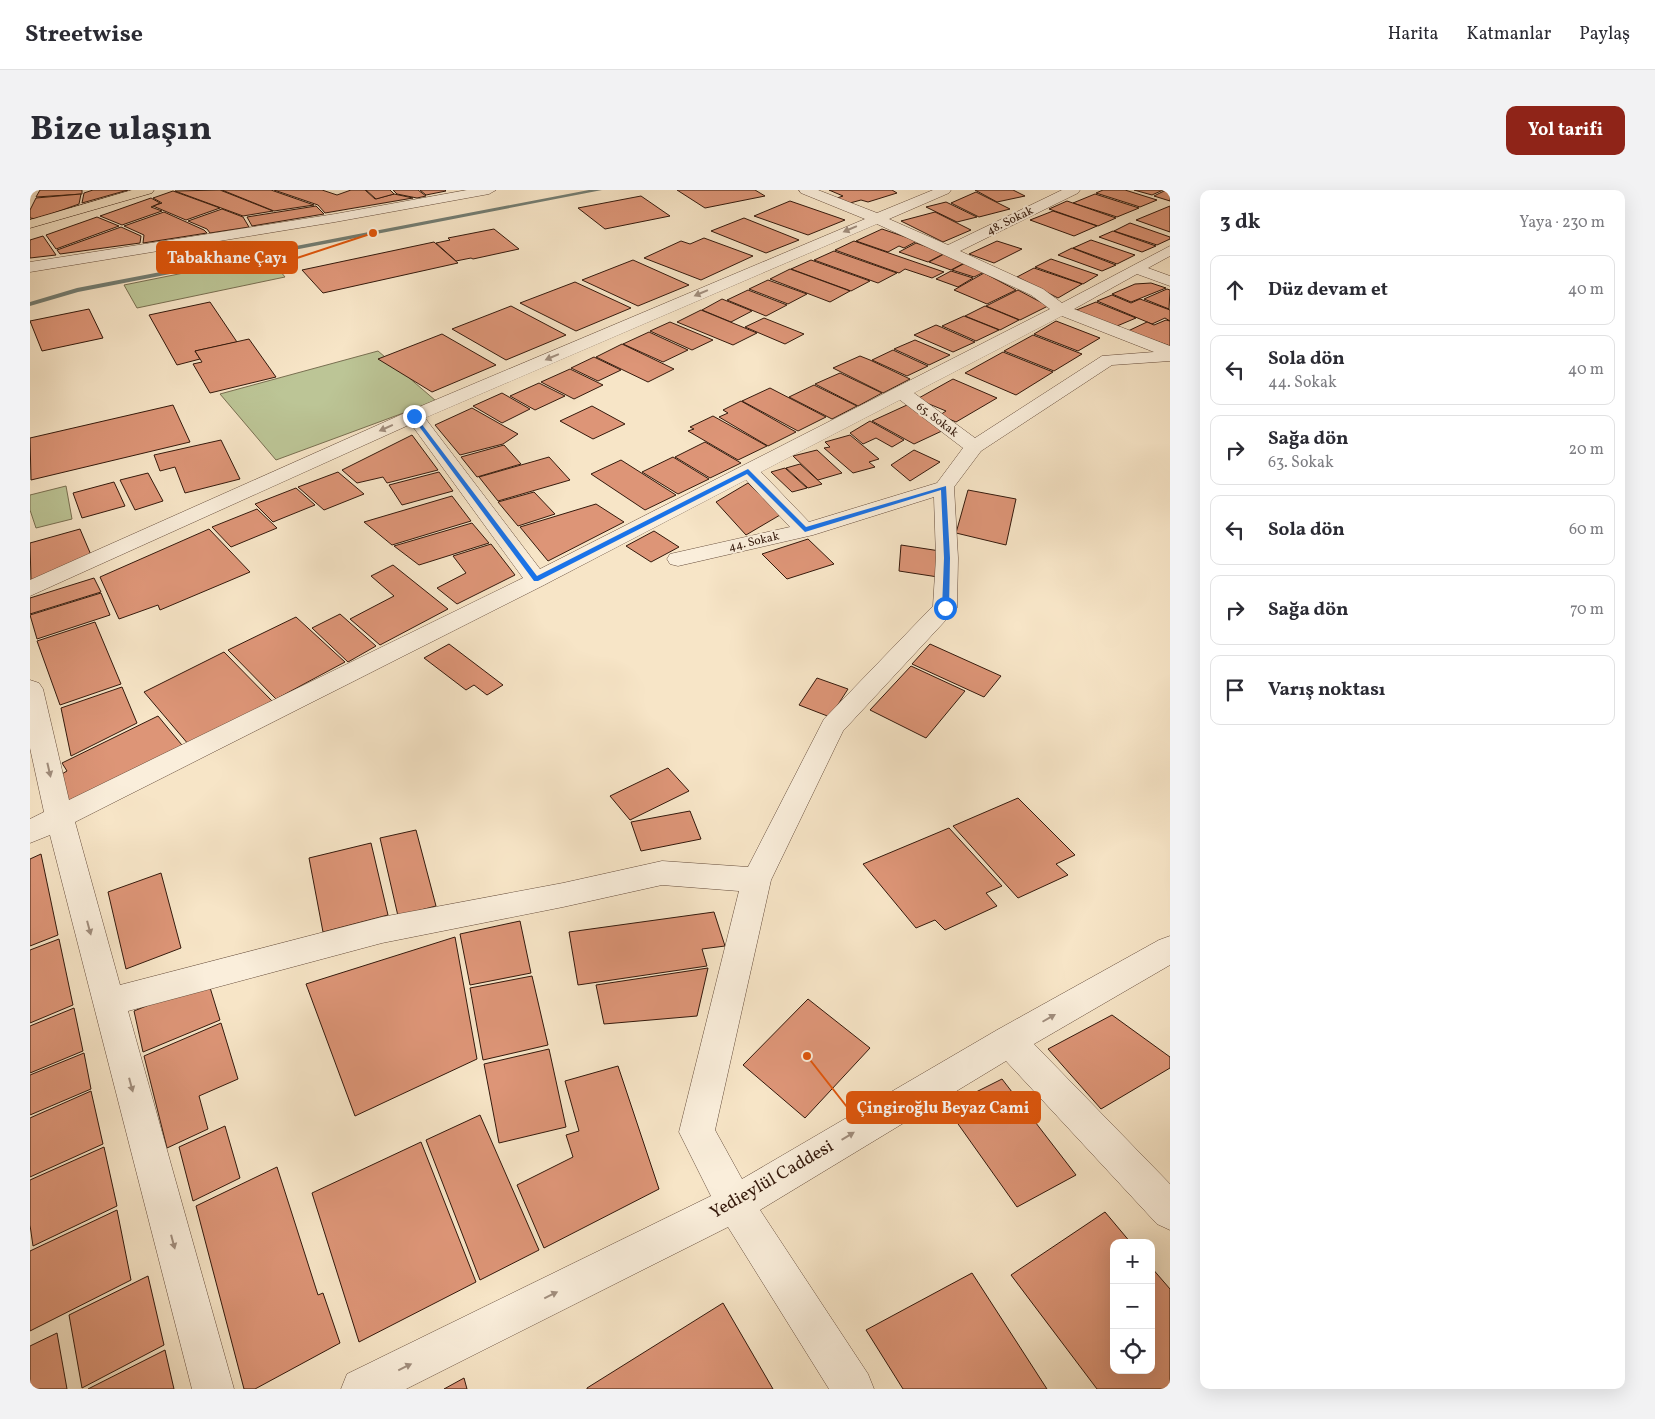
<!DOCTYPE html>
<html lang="tr">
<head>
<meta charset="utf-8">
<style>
  :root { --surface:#fff; --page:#f2f2f3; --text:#2b2b33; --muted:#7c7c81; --line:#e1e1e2; --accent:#8f2418 }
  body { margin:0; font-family:Vollkorn,serif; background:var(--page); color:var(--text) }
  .controls { position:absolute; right:15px; bottom:15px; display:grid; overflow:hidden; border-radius:10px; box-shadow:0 5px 20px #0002 }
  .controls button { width:45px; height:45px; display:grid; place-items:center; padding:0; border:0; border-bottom:1px solid var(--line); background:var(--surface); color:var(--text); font:25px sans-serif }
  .stop { position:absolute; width:15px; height:15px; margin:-11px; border:4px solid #1a73e8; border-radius:50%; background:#fff }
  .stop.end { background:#1a73e8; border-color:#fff; box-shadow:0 1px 5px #0008 }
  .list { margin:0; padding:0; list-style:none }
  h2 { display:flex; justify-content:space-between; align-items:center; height:65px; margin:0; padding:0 20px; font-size:21px }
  h2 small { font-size:16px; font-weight:400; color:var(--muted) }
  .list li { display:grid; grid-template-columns:32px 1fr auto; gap:15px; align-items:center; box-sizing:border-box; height:70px; margin:0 10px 10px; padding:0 10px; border:1px solid var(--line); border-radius:10px }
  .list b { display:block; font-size:19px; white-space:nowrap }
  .list p { margin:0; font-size:16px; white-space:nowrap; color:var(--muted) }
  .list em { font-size:16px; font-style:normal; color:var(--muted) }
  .icon { flex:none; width:28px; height:28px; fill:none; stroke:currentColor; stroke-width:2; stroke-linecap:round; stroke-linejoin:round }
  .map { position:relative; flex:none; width:1140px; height:1199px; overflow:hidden; border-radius:10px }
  header { display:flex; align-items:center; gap:30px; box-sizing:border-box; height:70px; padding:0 25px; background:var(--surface); border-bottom:1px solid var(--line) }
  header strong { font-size:24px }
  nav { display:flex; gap:28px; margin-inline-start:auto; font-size:18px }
  .intro { display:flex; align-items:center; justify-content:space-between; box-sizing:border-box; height:120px; padding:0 30px }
  h1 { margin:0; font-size:35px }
  .button { padding:12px 22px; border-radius:10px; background:var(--accent); color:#fff; font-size:18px; font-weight:700 }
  main { display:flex; gap:30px; padding:0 30px }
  aside { flex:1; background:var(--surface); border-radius:10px; box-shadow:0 5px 20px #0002 }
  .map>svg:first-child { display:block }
  .green { fill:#bcc596; stroke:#786f51 }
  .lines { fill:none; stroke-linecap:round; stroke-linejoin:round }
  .stream { fill:#737d72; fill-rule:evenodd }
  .building { fill:#dd9577; stroke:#34190c }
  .minor-casing { stroke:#654c3b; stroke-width:1 }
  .major-casing { stroke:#34190c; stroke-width:1 }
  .minor { fill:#faeedb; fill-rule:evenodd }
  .major { fill:#f7e5c7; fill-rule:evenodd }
  .oneway { fill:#a18e7e }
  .route { fill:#1a73e8 }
  .labels { text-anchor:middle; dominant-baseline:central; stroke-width:4; stroke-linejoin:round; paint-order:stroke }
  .far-street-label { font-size:12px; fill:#34190c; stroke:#faeedb }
  .near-street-label { font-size:18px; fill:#34190c; stroke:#faeedb }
  .leader { fill:none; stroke:#df560c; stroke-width:2 }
  .callout-dot { fill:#df560c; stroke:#faeedb; stroke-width:2 }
  .callout { fill:#df560c; stroke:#df560c; stroke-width:2 }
  .callout-label { font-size:16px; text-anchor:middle; font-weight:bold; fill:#fff }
</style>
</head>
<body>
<header>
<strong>Streetwise</strong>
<nav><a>Harita</a><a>Katmanlar</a><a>Paylaş</a></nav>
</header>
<div class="intro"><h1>Bize ulaşın</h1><a class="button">Yol tarifi</a></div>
<main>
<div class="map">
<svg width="1140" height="1199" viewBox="0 0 1140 1199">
  <rect width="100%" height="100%" fill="#f7e5c7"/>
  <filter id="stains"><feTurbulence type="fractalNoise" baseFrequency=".004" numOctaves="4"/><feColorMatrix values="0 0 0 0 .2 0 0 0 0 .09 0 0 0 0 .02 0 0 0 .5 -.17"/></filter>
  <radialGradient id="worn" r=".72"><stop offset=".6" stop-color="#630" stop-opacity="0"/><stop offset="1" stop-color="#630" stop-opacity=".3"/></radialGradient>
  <g class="green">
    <path d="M238 66 255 87 107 118 94 95Z"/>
    <path d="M348 161 406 211 246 270 190 204Z"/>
    <path d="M36 296 42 329 6 338 0 320V305Z"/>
  </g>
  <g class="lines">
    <path class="stream" d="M559 0H572L48 102 0 116V112L47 98Z"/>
  </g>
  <g class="building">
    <path d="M10 0H52V4L6 7Z"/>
    <path d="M63 0H98L52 13 54 3Z"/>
    <path d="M190 0 243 21 213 26 145 1Z"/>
    <path d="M192 0H241L284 15 244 21Z"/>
    <path d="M244 0H292L307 5 321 0H335L345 9 364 4 383 8 295 23 288 15Z"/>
    <path d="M336 0H360L364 4 346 9Z"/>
    <path d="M363 0H388L396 6 387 8 367 4Z"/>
    <path d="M390 0H415L416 1 396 5Z"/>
    <path d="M647 0H725L735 6 675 18Z"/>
    <path d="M799 0H862L867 3 838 12 831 10 820 13 807 8 813 6Z"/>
    <path d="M945 0H983L995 6 967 12Z"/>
    <path d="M1073 0H1095L1127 10 1110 17 1066 3Z"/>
    <path d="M1104 0H1133L1122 5Z"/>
    <path d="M1136 0H1140V11L1124 6Z"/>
    <path d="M143 1 190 18 156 30 123 16 132 13 123 8Z"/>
    <path d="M946 2 980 19 949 27 921 13Z"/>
    <path d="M51 4 49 14 7 29 0 28V20L6 8Z"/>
    <path d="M1065 4 1109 18 1087 27 1043 13Z"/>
    <path d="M611 6 640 26 575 39 548 18Z"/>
    <path d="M121 8 130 13 121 17 132 21 92 35 70 26Z"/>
    <path d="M760 11 815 30 778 45 724 26Z"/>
    <path d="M1037 11 1086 28 1068 36 1019 19Z"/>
    <path d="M916 12 947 27 927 32 896 17Z"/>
    <path d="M286 16 294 24 222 36 217 27Z"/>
    <path d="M1140 16V42L1106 30Z"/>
    <path d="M192 19 213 27 219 37 180 43 177 39 158 31Z"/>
    <path d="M1023 21 1067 36 1044 46 1000 30Z"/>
    <path d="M134 22 174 40 177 43 113 53 114 45 94 36Z"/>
    <path d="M905 22 941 40 913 52 871 31Z"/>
    <path d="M67 27 89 36 26 59 16 45Z"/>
    <path d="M714 28 769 50 736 63 681 41Z"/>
    <path d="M1100 33 1140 47V49L1127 55 1084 41Z"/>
    <path d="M91 37 111 46 110 53 30 64 27 60Z"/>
    <path d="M464 39 489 59 443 69 441 68 426 71 406 53 420 50 418 48Z"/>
    <path d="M852 39 887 51 874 58 869 56 858 62 826 51Z"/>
    <path d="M1083 41 1126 56 1112 62 1069 47Z"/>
    <path d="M13 46 26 65 0 68V50Z"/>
    <path d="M674 48 723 66 671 90 614 68 651 51 660 54Z"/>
    <path d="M1061 50 1105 65 1087 74 1043 58Z"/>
    <path d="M824 51 914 82 902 88 875 79 869 83 805 60Z"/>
    <path d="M967 51 992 59 964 73 939 64Z"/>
    <path d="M404 52 428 73 293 103 272 80Z"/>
    <path d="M886 53 915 63 898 72 869 62Z"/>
    <path d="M1042 58 1086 75 1072 81 1028 65Z"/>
    <path d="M804 61 867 83 848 93 784 70Z"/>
    <path d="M914 64 936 72 921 80 899 72Z"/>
    <path d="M1021 69 1068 85 1053 94 1005 77Z"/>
    <path d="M603 70 659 95 608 116 552 90Z"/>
    <path d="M781 70 840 91 821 101 761 79Z"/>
    <path d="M937 72 954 82 944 87 922 80Z"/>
    <path d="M1004 78 1052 94 1028 108 987 87Z"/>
    <path d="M760 79 820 101 800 112 740 89Z"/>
    <path d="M921 81 943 88 928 97 906 89Z"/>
    <path d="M954 83 986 100 957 114 924 100Z"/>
    <path d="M738 90 777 104 758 114 719 99Z"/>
    <path d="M545 92 601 118 546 141 490 113Z"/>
    <path d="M1121 93 1136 98 1101 112 1082 104 1105 94Z"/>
    <path d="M1137 99 1140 100 1139 119 1114 109Z"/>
    <path d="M718 100 757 115 736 126 697 110Z"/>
    <path d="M988 100 1018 116 990 130 956 116Z"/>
    <path d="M1082 105 1101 113 1110 109 1140 120V131L1135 128 1122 134 1067 111Z"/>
    <path d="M692 109 722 121 701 132 672 120Z"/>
    <path d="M180 112 207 152 165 161 170 169 147 175 119 125Z"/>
    <path d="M1066 112 1106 128 1087 136 1044 121Z"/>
    <path d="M481 116 536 145 476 170 422 139Z"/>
    <path d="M955 116 989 130 970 140 935 126Z"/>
    <path d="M59 119 73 148 12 161 0 131Z"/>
    <path d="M671 120 727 143 703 155 647 132Z"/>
    <path d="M934 126 969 140 946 151 912 136Z"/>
    <path d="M734 128 774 144 755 154 715 137Z"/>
    <path d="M1136 130 1140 131V156L1098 141 1117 132 1124 135Z"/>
    <path d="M1026 131 1070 148 1048 161 1004 144Z"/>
    <path d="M640 132 683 150 662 160 620 141Z"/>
    <path d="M906 135 911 137 945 152 923 162 884 145Z"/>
    <path d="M619 142 658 160 633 172 593 154Z"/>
    <path d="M412 144 466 175 402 202 348 169Z"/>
    <path d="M1003 145 1052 164 1024 181 974 161Z"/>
    <path d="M219 149 246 187 180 203 163 174 172 172 165 161Z"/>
    <path d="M885 150 920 165 899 175 864 159Z"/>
    <path d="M592 154 644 179 618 192 566 167Z"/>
    <path d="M863 160 898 176 877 186 842 170Z"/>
    <path d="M973 162 1023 182 986 205 935 183Z"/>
    <path d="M830 166 840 170 880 189 853 203 803 178Z"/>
    <path d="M564 167 591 180 568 191 541 178Z"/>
    <path d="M540 179 573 195 544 209 511 192Z"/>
    <path d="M810 183 852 203 828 216 785 194Z"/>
    <path d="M923 189 967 208 926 232 910 225 916 221 887 209Z"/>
    <path d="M509 193 535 206 505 220 480 206Z"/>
    <path d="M784 195 827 216 802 229 759 207Z"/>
    <path d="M740 198 796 227 768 241 712 211Z"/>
    <path d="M472 203 500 219 472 233 443 216Z"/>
    <path d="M711 211 766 242 738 256 689 227 698 223 693 220Z"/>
    <path d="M143 215 160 252 1 290 0 248Z"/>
    <path d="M877 215 914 240 884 254 842 231Z"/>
    <path d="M562 216 595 234 563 249 530 231Z"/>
    <path d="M442 218 488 244 473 254 430 265 405 235Z"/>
    <path d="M683 226 737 256 708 270 658 241 664 239 660 237Z"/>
    <path d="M840 231 874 250 862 257 846 248 833 254 820 243Z"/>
    <path d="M382 245 408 280 357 293 353 287 327 293 312 280Z"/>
    <path d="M820 245 849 269 839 272 845 277 823 283 794 258 800 257 795 252Z"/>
    <path d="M191 250 210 289 155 303 145 277 130 281 124 265Z"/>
    <path d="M675 252 711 273 680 288 645 267Z"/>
    <path d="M474 255 491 274 447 287 431 267Z"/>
    <path d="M787 260 812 283 788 290 763 266Z"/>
    <path d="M884 260 910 272 880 291 861 275Z"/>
    <path d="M519 267 540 290 468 311 449 287Z"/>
    <path d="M643 267 679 289 648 304 612 282Z"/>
    <path d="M591 270 646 305 615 320 561 284Z"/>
    <path d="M770 274 792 294 778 298 756 278Z"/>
    <path d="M755 278 777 298 762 302 741 282Z"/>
    <path d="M308 282 334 304 294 320 268 297Z"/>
    <path d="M409 282 423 301 372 315 359 295Z"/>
    <path d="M118 283 133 311 105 320 90 290Z"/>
    <path d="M84 292 95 316 52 328 43 303Z"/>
    <path d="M718 293 750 325 716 345 686 312Z"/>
    <path d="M266 298 285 315 243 332 225 314Z"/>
    <path d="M938 300 986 309 976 355 926 343Z"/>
    <path d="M504 302 525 324 488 336 468 312Z"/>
    <path d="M422 306 441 331 362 355 334 332Z"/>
    <path d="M566 314 594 332 518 371 490 337Z"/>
    <path d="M227 319 247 338 201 357 182 337Z"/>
    <path d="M442 333 459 353 389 375 364 356Z"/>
    <path d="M50 339 61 365 1 391 0 353Z"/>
    <path d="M179 339 220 382 130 420 128 415 89 429 70 387Z"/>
    <path d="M624 341 649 357 621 372 596 356Z"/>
    <path d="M778 349 804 374 757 389 732 364Z"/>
    <path d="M461 354 485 385 427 414 407 398 436 383 423 366Z"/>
    <path d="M871 355 910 361 908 387 869 381Z"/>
    <path d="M363 375 418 419 350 455 320 429 364 406 341 386Z"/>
    <path d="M64 388 71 402 0 424V408Z"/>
    <path d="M71 403 80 425 7 449 0 425Z"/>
    <path d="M310 424 346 456 318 472 282 438Z"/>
    <path d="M266 427 315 472 246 509 198 460Z"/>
    <path d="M65 432 91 494 30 515 7 451Z"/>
    <path d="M419 454 473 495 457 505 444 495 436 500 394 468Z"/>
    <path d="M900 454 971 486 954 507 882 474Z"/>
    <path d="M194 462 242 511 159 555 114 502Z"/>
    <path d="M881 476 935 501 896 548 840 520Z"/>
    <path d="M787 488 818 499 800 527 769 515Z"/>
    <path d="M92 497 107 533 41 566 31 518Z"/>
    <path d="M128 526 156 560 58 610H37L30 585 37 581 32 573Z"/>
    <path d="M638 578 659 601 600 630 580 606Z"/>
    <path d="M988 608 1045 665 1026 674 1038 685 988 708 923 636Z"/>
    <path d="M660 621 671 649 611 661 601 632Z"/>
    <path d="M919 638 972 696 956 703 967 716 915 740 905 730 886 738 833 674Z"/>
    <path d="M386 640 406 716 368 726 350 648Z"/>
    <path d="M341 653 358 725 293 742 279 668Z"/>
    <path d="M11 664 28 745 0 756V669Z"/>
    <path d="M131 683 151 758 96 779 78 702Z"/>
    <path d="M684 722 695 756 672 759 677 776 548 795 539 742Z"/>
    <path d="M490 731 501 783 440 795 430 744Z"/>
    <path d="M425 747 447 869 325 926 276 794Z"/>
    <path d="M29 749 43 815 0 833V760Z"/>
    <path d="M678 778 667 826 574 834 566 795Z"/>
    <path d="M502 786 518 855 453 870 440 798Z"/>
    <path d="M178 791 190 830 113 862 104 821Z"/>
    <path d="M778 809 840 858 775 928 713 875Z"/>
    <path d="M44 818 53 861 0 883V836Z"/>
    <path d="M1082 825 1140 867V878L1071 919 1018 859Z"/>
    <path d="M191 833 208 889 169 906 178 939 137 958 114 866Z"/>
    <path d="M519 859 536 937 469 953 454 874Z"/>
    <path d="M54 863 61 899 0 925V885Z"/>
    <path d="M588 876 629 999 514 1058 487 995 543 967 536 945 549 941 535 891Z"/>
    <path d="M972 889 1046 985 987 1017 916 917Z"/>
    <path d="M61 901 73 954 0 987V928Z"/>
    <path d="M450 925 509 1060 450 1090 396 950Z"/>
    <path d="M195 936 210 988 163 1011 149 957Z"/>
    <path d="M391 952 446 1092 329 1152 282 1003Z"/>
    <path d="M74 957 87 1016 3 1056 0 1035V990Z"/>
    <path d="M247 977 288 1105 293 1103 310 1153 225 1199H214L166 1016Z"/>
    <path d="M87 1020 101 1090 0 1141V1061Z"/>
    <path d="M1075 1022 1101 1053H1084V1180H1121V1077L1140 1099V1199H1067L981 1085Z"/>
    <path d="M942 1083 1017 1199H873L836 1140Z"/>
    <path d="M118 1086 134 1155 52 1198 39 1125Z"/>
    <path d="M693 1113 743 1199H557V1198Z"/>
    <path d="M27 1143 37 1199H0V1156Z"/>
    <path d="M135 1160 144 1199H58Z"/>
    <path d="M434 1188 437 1199H414Z"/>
  </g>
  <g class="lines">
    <defs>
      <g id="minor">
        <path d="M437 0H466L459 4 305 32 0 82V72L305 24Z"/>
        <path d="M769 0H788L847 23 903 0H921L919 3 859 29 918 55 1032 0H1050L1048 3 930 61 1013 99 1032 113 1140 56V66L1118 78 1140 86V96L1107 84 1044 119 1140 156V171L1082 175 951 261 924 297 928 368 927 418 813 541 741 690 685 940 712 989 967 840 1129 750 1140 746V775L1004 854 1140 994V1040L1127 1034 976 871 730 1020 838 1184 844 1199H799L698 1037 376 1199H311L317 1184 681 1006 649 942 709 701 632 695 533 717 352 753 98 821 204 1199H162L20 645 0 653V629L14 622 0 558V490L9 493 13 499 39 610 493 388 381 234 0 406V390L377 222 835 29 771 3ZM847 34 1001 105 1020 119 510 379 395 228ZM1032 126 1124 162 1072 166 945 248 884 203ZM870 210 933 258 907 293 779 332 731 282ZM716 290 760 337 640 364 637 369 640 374 648 376 783 345 904 307 906 368 903 416 794 529 718 677 632 671 533 693 352 727 90 795 45 632 514 395Z"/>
      </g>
      <path id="major" d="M102 0H124L122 3 0 38V30Z"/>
    </defs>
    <use href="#minor" class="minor-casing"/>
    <use href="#major" class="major-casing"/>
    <use href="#minor" class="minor"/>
    <use href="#major" class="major"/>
  </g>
  <defs><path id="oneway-solid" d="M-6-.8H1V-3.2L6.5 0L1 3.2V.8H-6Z" transform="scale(1.25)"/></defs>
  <g class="oneway">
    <use href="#oneway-solid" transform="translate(820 39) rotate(157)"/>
    <use href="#oneway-solid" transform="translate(671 103) rotate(157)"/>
    <use href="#oneway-solid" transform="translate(522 167) rotate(157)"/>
    <use href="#oneway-solid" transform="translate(356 238) rotate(156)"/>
    <use href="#oneway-solid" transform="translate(19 580) rotate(77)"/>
    <use href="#oneway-solid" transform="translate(59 738) rotate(75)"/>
    <use href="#oneway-solid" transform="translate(1019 828) rotate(-30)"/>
    <use href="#oneway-solid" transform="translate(101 895) rotate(75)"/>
    <use href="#oneway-solid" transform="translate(818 946) rotate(-31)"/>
    <use href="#oneway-solid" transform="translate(143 1052) rotate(75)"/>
    <use href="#oneway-solid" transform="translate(521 1105) rotate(-26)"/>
    <use href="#oneway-solid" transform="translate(375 1177) rotate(-26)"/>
  </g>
  <path class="route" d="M384 224 507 386 718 279 776 337 916 296 920 368 919 418 915 420 912 418 914 368 911 300 775 342 717 284 508 391H504L382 227Z"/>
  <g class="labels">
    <g class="far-street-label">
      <text transform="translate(980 31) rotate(-26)">48. Sokak</text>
      <text transform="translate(907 230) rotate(37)">65. Sokak</text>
      <text transform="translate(724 352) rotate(-13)">44. Sokak</text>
    </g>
    <g class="near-street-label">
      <text transform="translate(742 990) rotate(-30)">Yedieylül Caddesi</text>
    </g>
  </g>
  <path class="leader" d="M343 43L267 68M777 866L817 917"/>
  <g class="callout-dot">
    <circle cx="343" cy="43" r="5"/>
    <circle cx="777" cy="866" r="5"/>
  </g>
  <g class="callout">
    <rect x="127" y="52" width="140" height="31" rx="5"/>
    <rect x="817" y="902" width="193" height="31" rx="5"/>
  </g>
  <g class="callout-label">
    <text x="197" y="73">Tabakhane Çayı</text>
    <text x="913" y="923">Çingiroğlu Beyaz Cami</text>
  </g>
  <rect width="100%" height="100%" filter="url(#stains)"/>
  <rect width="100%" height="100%" fill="url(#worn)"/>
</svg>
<div class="controls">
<button>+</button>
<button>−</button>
<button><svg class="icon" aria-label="locate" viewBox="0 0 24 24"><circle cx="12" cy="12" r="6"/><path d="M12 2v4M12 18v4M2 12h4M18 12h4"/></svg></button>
</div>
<div class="stop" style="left:915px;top:418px"></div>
<div class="stop end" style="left:384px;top:226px"></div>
</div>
<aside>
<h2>3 dk<small>Yaya · 230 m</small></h2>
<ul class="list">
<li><svg class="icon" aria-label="ahead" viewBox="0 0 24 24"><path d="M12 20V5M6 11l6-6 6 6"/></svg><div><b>Düz devam et</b></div><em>40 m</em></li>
<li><svg class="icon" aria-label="left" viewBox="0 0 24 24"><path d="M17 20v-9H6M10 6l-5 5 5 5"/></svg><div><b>Sola dön</b><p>44. Sokak</p></div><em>40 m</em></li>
<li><svg class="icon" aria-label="right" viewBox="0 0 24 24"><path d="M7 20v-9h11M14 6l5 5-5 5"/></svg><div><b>Sağa dön</b><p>63. Sokak</p></div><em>20 m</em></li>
<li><svg class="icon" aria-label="left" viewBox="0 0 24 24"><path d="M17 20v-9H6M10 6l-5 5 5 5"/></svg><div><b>Sola dön</b></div><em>60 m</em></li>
<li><svg class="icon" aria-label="right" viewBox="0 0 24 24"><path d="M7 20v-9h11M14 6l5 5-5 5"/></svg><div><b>Sağa dön</b></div><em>70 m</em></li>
<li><svg class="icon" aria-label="arrive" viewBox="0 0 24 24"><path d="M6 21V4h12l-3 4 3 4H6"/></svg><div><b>Varış noktası</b></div></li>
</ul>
</aside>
</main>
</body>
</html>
